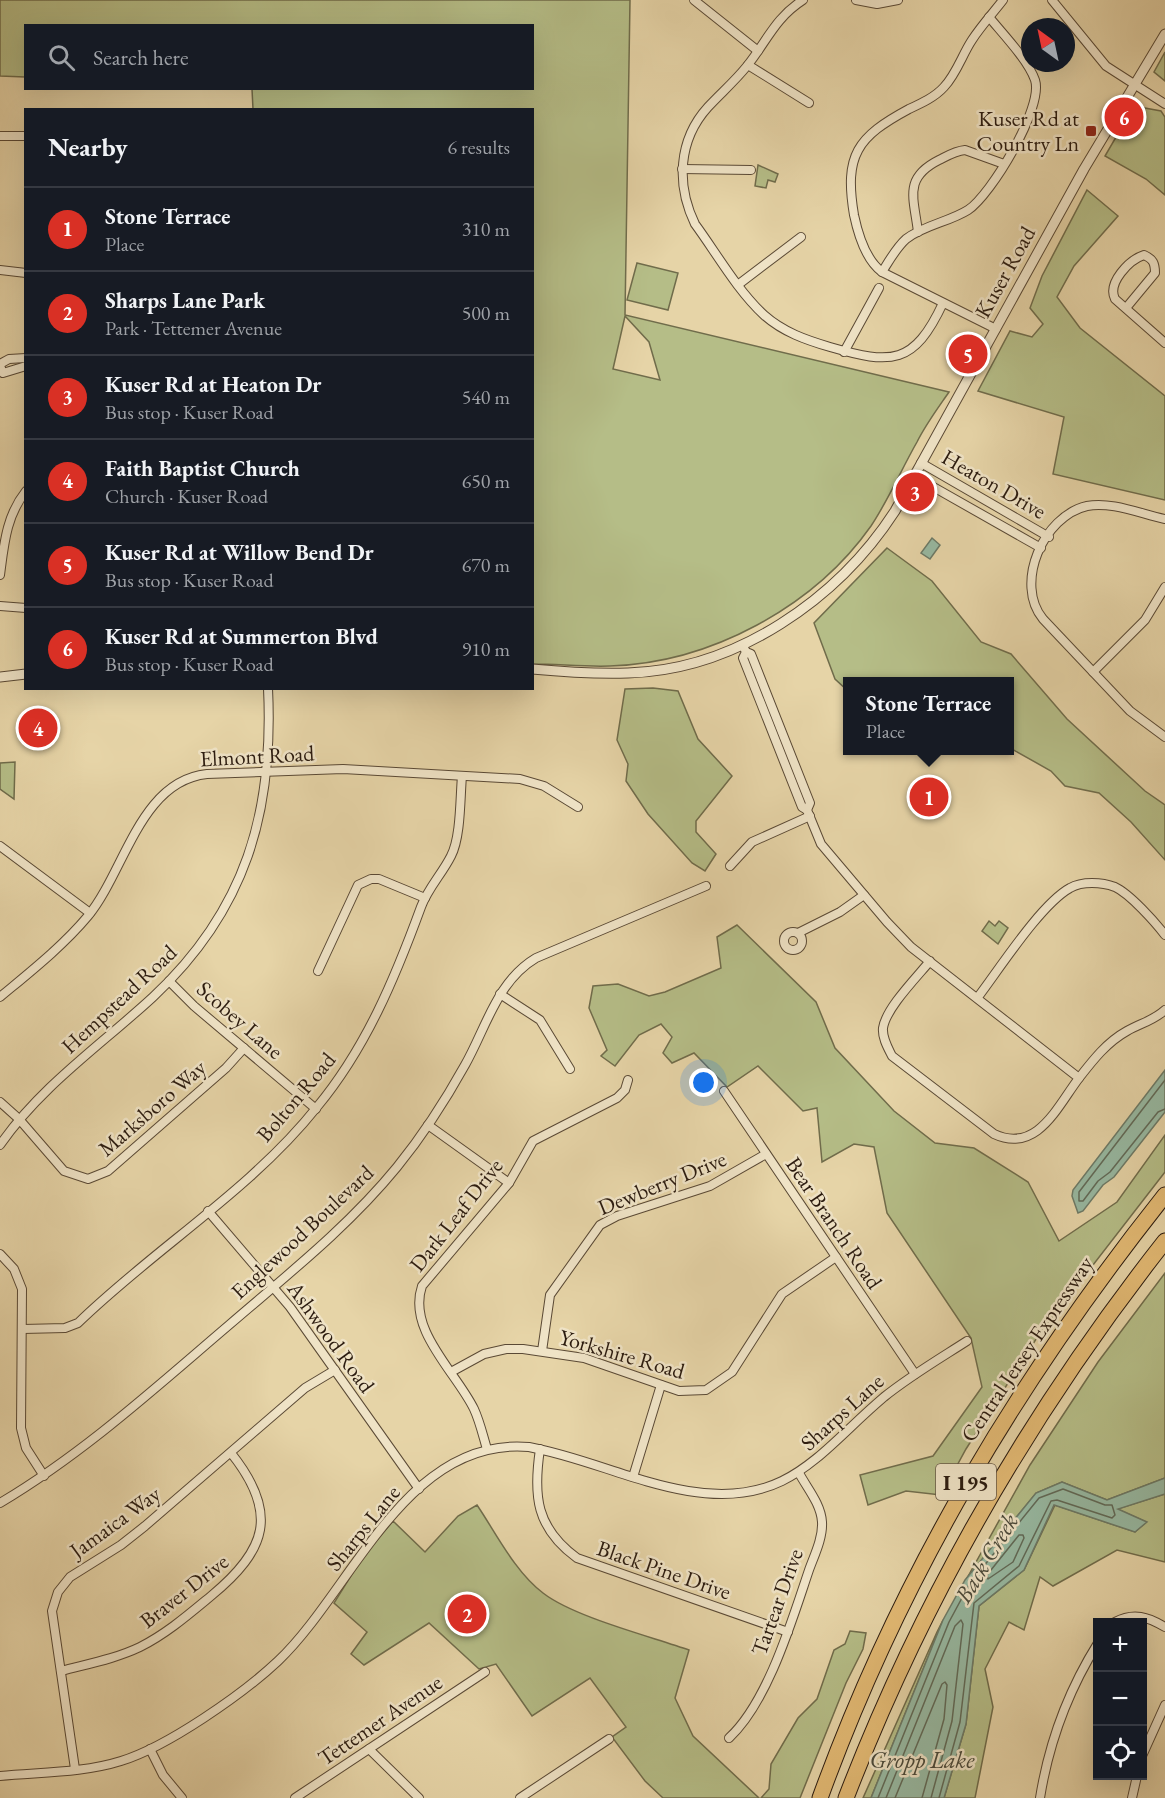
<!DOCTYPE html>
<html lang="en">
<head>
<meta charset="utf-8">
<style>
  :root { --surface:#171b24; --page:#20242c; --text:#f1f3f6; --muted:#9ea1a6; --line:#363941; --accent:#d93025 }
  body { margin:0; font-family:"EB Garamond",serif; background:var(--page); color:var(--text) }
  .controls { position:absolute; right:18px; bottom:18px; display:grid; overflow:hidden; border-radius:0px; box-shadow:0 6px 24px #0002 }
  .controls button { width:54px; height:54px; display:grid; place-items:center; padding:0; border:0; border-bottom:2px solid var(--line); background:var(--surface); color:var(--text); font:30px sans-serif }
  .compass { position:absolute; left:1021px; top:18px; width:54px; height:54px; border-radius:50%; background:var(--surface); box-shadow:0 6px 24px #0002; rotate:327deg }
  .you { position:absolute; left:704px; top:1083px; width:21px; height:21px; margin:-15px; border:4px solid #fff; border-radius:50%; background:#1a73e8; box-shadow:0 0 0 9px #1a73e833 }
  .badge { display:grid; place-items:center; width:39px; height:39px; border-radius:50%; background:var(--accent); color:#fff; font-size:20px; font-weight:700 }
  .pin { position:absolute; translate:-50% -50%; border:3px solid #fff; box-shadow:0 2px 6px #0006 }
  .popup { position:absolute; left:843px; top:677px; width:171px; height:78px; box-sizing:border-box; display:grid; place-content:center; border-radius:0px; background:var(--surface); filter:drop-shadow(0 2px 4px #0005); font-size:20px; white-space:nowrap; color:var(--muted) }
  .popup b { font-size:22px; color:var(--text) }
  .popup::after { content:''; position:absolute; left:50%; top:100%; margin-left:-12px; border:12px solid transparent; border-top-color:var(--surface) }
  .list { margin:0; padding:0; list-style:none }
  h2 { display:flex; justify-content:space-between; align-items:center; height:78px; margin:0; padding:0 24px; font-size:26px }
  h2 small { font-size:20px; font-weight:400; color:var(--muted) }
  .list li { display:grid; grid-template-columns:39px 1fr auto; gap:18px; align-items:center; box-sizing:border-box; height:84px; padding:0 24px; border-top:2px solid var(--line) }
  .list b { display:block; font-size:22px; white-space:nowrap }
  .list p { margin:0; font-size:20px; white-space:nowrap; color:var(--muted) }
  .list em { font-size:20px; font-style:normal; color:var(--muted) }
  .icon { flex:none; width:33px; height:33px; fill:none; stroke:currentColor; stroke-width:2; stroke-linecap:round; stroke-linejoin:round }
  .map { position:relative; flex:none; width:1165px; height:1798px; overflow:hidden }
  .search { position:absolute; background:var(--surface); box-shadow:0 6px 24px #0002; left:24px; top:24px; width:510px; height:66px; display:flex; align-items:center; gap:15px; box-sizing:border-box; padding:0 21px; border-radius:0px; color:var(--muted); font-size:22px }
  .panel { position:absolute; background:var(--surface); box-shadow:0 6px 24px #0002; left:24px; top:108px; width:510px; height:582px; border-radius:0px }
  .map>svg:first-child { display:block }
  .green { fill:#b5bd87; stroke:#706c4b; stroke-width:1.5; fill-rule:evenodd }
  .water { fill:#97b9a2; stroke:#6c7a67; stroke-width:1.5 }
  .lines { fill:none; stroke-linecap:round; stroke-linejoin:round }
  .shore { stroke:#616a58; stroke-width:1.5 }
  .minor-casing { stroke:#5a4935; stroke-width:10 }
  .tertiary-casing { stroke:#5a4935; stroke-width:11 }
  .motorway-casing { stroke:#2b1b0f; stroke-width:17 }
  .minor { stroke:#efe3c6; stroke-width:8 }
  .tertiary { stroke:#efe3c6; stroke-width:9 }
  .motorway { stroke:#e3ba74; stroke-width:15 }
  .poi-dot { fill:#8f2418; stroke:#efe3c6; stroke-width:2 }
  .labels { text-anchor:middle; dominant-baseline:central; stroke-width:5; stroke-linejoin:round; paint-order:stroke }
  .shield { fill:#efe3c6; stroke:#665746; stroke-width:1.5 }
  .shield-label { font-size:21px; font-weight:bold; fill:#2b1b0f }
  .poi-label { font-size:22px; fill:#2b1b0f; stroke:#efe3c6; text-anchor:end }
  .street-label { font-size:22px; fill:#2b1b0f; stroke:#efe3c6 }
  .water-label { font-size:24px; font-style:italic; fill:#4b4a3b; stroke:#efe3c6 }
</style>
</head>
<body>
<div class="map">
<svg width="1165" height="1798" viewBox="0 0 1165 1798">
  <rect width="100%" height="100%" fill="#e6d4a7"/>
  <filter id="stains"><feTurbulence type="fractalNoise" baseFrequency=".00333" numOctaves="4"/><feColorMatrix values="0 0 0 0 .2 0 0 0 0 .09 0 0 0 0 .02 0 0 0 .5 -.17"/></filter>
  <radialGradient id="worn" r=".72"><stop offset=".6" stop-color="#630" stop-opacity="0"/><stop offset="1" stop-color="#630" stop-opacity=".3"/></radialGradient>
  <g class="green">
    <path d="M0 0H630L625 315 949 392C938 408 926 424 917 442 901 470 889 499 871 526 814 607 710 663 610 666 584 667 558 664 533 664L532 110 253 109 252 89 532 88V26H26L25 77 0 76ZM625 316 649 342 660 380 613 369Z"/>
    <path d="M1165 52V81L1154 72Z"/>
    <path d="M1134 106 1161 111 1165 117V195L1146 179 1105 156Z"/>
    <path d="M758 165 778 174 775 182 768 180 766 188 755 186Z"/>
    <path d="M1087 190 1118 216 1074 266 1057 297 1080 328 1165 396V500L1053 474 1064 417 978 391 1010 331 1032 337 1043 324 1030 308 1042 276Z"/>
    <path d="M637 263 678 273 668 310 627 300Z"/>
    <path d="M887 548 932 581 981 642 1011 654 1067 719 1145 791 1165 805V860L1131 822 1099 793 1065 786 1051 771 1010 748V682H848V691L835 679 814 623Z"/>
    <path d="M653 688 678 691 698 739 732 776 696 821V832L716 854 705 871 692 863 648 814 626 781 628 764 617 740 625 689Z"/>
    <path d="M15 762 14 799 0 789V763Z"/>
    <path d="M989 921 995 926 999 921 1008 928 998 944 982 931Z"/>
    <path d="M737 925 816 1002 835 1048 894 1111 935 1143 974 1148 1028 1182 1059 1241 1117 1202 1165 1135V1172L1038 1336 966 1449 941 1495 906 1491 868 1505 860 1475 933 1456 982 1387 971 1338 887 1213 874 1147 854 1144 822 1162 817 1108 803 1111 758 1066 727 1087 694 1053 672 1063 663 1053 672 1037 661 1024 639 1035 615 1066 601 1056 607 1050 589 1008 593 986 618 984 649 996 665 992 721 968 717 937Z"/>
    <path d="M1165 1273V1478L1107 1500 1062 1482 1036 1493 966 1580 1030 1465 1098 1362Z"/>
    <path d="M1165 1494V1562L1117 1550 1053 1586 1040 1577 1024 1630 1009 1622 985 1669 993 1707 975 1798H944L966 1724 979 1606 1024 1570 1055 1505 1135 1532 1146 1522 1117 1509Z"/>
    <path d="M477 1505C496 1533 515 1572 543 1593 574 1617 649 1636 689 1650L675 1698 693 1736 759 1798H663L645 1781 612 1737 626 1727 590 1678 532 1716 496 1664 479 1669 429 1623 364 1665 351 1654 367 1632 334 1603 362 1558 393 1521 425 1552 458 1516Z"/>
    <path d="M943 1620 871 1798H863L937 1632Z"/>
    <path d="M850 1631 866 1633 863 1649 846 1683 800 1798H761L769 1789 771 1764 798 1718 817 1699 834 1650 845 1644Z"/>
  </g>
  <g class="water">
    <path d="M932 538 940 545 930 559 921 553Z"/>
    <path d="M1165 1070V1112L1114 1177 1103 1185 1083 1211 1078 1213 1072 1196 1073 1190Z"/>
    <path d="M1165 1478V1494L1118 1509 1147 1522 1135 1532 1054 1505 1024 1570 979 1606 966 1724 944 1798H871L943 1620 965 1580 1036 1493 1062 1482 1107 1500Z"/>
  </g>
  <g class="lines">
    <g class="shore">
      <path d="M1165 1080 1079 1192V1201H1083L1098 1181 1110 1172 1158 1112 1165 1109"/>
      <path d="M1019 1535H1023L1024 1538 1013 1562 988 1579 987 1575Z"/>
      <path d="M878 1798 949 1622 970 1583 1039 1498 1063 1489 1105 1505H1112L1115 1515 1112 1518 1057 1500 1051 1501 1019 1566 974 1603 960 1722 939 1798"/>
      <path d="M886 1798 955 1626 961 1620 963 1624 952 1721 931 1798"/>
      <path d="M895 1798 942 1684 945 1682 947 1685 944 1719 922 1798"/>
    </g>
    <defs>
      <g id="minor">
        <path d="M694 0 758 51"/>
        <path d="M803 0C775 18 767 41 747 66 735 81 721 93 708 107 678 140 676 185 695 224 717 254 737 290 764 315 783 332 806 340 830 347 892 365 914 365 943 303"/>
        <path d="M856 0 877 4 898 0"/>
        <path d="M1052 0 1106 66 1165 104"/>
        <path d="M748 65 809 103"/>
        <path d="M0 136H26"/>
        <path d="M682 169 751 170"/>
        <path d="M918 232C914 198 903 178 939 160 947 156 955 151 965 150L1004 164"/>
        <path d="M0 270 26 273"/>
        <path d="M882 272C889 261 896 248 906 239 924 225 949 222 968 210 991 195 1044 107 1035 80 1028 60 1003 34 989 17"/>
        <path d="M739 284 801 237"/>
        <path d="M1126 308 1155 273C1155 263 1153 259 1144 255 1129 260 1107 283 1115 299L1165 343"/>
        <path d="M996 329 882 272C866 260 858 234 854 215 844 155 857 137 909 109 922 103 935 97 944 87 957 73 962 55 972 40 981 26 993 13 1003 0"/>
        <path d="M844 352 879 288"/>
        <path d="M0 364 9 359 26 358"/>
        <path d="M0 366 3 373 26 366"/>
        <path d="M921 463 1049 537"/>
        <path d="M914 476 1041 548"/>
        <path d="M1165 519C1141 514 1111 501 1087 506 1043 516 1014 584 1043 619L1130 711 1165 737"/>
        <path d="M0 575C4 545 6 516 26 491"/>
        <path d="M0 606 26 608"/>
        <path d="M744 648 746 652 743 658 802 807 807 810"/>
        <path d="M746 652 751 654 810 803 807 810 821 844 887 922 911 947 1079 1078C1057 1107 1037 1154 994 1134L892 1056C888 1048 882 1038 883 1028 886 1008 917 977 930 961"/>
        <path d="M1093 672 1145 620 1165 587"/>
        <path d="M0 846 90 913"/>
        <path d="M730 866 752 842 810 816"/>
        <circle cx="793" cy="941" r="9"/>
        <path d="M798 933 840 912 864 895"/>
        <path d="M318 971 358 885 371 879H379L425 898"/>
        <path d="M169 981 194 1006 316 1109"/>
        <path d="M500 994 540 1020 570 1069"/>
        <path d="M0 997C30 972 63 946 88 916 125 871 140 781 207 774L343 769 520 779 544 786 578 807"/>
        <path d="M978 997C1000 968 1041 904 1070 888 1082 881 1102 882 1115 887 1130 894 1155 922 1165 935"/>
        <path d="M1079 1078C1093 1060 1107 1042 1127 1031 1141 1023 1153 1021 1165 1010"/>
        <path d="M724 1091 915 1374"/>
        <path d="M0 1102 19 1119 64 1171 88 1179 108 1171 226 1068 244 1048"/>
        <path d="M428 1125 509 1183"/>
        <path d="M0 1145C41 1086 101 1045 153 997 246 910 274 812 268 688"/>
        <path d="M208 1211 290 1307 419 1489"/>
        <path d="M0 1254 14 1269 22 1289 21 1428 26 1448 44 1476"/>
        <path d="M23 1329 65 1328 78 1323C154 1249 251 1190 317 1107 366 1048 395 978 421 907 428 888 442 874 451 856 461 837 460 798 462 776"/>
        <path d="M542 1351 550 1295 600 1225 617 1216 710 1186 766 1154"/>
        <path d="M451 1372 484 1354 506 1349H523L584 1358 679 1391 706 1390 732 1372 782 1294 836 1257"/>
        <path d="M487 1449C483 1436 480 1422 474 1409 456 1372 407 1330 422 1286L509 1183 533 1141 617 1098 625 1090 628 1080"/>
        <path d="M540 1449C533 1496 536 1528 577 1558L788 1632"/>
        <path d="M633 1477 661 1385"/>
        <path d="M0 1503C84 1453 155 1388 229 1325 287 1275 348 1227 397 1167 423 1135 445 1101 465 1065 486 1028 497 981 536 958L706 886"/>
        <path d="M1115 1622C1134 1612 1148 1617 1165 1627"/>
        <path d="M61 1671C87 1664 115 1659 140 1647 166 1634 188 1615 211 1596 267 1550 279 1513 231 1453"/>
        <path d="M729 1738C768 1702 792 1620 809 1570 814 1556 823 1538 822 1522 821 1504 807 1488 799 1473"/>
        <path d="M150 1749 163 1775 182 1798"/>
        <path d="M369 1749 419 1798"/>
        <path d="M1142 1756 1165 1705"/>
        <path d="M75 1769 52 1611 58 1592 70 1577 121 1545 145 1526 305 1388 335 1370"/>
        <path d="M0 1776C40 1772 83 1773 121 1761 167 1747 243 1694 278 1661 352 1591 406 1436 529 1447 583 1457 634 1482 688 1491 788 1508 818 1453 884 1397 910 1376 939 1359 967 1341"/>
        <path d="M295 1798 485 1672"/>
        <path d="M520 1798 609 1739"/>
        <path d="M1040 1798C1049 1742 1068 1691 1098 1643"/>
        <path d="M1132 1798 1137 1776"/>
      </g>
      <g id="tertiary">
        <path d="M532 669C564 672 597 674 628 673 736 670 838 599 895 511L1084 169 1165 34"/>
        <path d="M0 677 26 674"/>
      </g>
      <g id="motorway">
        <path d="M820 1798C901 1575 1018 1380 1165 1195"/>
        <path d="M846 1798C923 1598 1032 1410 1165 1241"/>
      </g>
    </defs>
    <use href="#minor" class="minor-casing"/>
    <use href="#tertiary" class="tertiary-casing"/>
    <use href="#motorway" class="motorway-casing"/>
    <use href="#minor" class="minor"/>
    <use href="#tertiary" class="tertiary"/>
    <use href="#motorway" class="motorway"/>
  </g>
  <rect class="poi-dot" x="1085" y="125" width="12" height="12" rx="3"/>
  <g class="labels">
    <rect class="shield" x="936" y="1464" width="60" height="36" rx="4.5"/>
    <g class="shield-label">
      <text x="966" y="1482">I 195</text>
    </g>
    <g class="poi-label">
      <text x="1079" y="118">Kuser Rd at<tspan x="1079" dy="25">Country Ln</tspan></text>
    </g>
    <g class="street-label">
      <text transform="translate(1005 272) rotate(-61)">Kuser Road</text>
      <text transform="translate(994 484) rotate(30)">Heaton Drive</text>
      <text transform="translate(257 756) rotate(-3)">Elmont Road</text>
      <text transform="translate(119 999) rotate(-43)">Hempstead Road</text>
      <text transform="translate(240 1020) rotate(41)">Scobey Lane</text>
      <text transform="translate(296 1097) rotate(-50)">Bolton Road</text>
      <text transform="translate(152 1108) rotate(-41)">Marksboro Way</text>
      <text transform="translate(662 1183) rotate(-22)">Dewberry Drive</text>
      <text transform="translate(456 1215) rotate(-52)">Dark Leaf Drive</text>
      <text transform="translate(834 1223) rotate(56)">Bear Branch Road</text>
      <text transform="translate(302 1232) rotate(-43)">Englewood Boulevard</text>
      <text transform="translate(331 1337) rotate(54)">Ashwood Road</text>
      <text transform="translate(1027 1349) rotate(-56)">Central Jersey Expressway</text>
      <text transform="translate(622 1354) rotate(16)">Yorkshire Road</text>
      <text transform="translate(842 1412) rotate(-42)">Sharps Lane</text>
      <text transform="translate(115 1522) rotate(-36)">Jamaica Way</text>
      <text transform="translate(363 1528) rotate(-51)">Sharps Lane</text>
      <text transform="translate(664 1570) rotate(19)">Black Pine Drive</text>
      <text transform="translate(184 1591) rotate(-38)">Braver Drive</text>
      <text transform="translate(777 1602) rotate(-70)">Tartear Drive</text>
      <text transform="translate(380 1720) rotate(-34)">Tettemer Avenue</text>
    </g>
    <g class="water-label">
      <text transform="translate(986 1558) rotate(-59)">Back Creek</text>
      <text x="922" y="1759">Gropp Lake</text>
    </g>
  </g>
  <rect width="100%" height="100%" filter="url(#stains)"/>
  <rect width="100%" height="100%" fill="url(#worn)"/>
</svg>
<div class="controls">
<button>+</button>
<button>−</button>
<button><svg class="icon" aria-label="locate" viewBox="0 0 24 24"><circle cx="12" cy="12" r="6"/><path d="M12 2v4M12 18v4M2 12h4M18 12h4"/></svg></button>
</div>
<svg class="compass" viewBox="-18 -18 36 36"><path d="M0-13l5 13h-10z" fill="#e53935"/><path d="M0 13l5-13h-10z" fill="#9ea1a6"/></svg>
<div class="you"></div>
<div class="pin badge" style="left:929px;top:797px">1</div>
<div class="popup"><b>Stone Terrace</b>Place</div>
<div class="pin badge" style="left:467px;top:1614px">2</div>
<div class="pin badge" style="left:915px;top:492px">3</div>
<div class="pin badge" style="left:38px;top:728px">4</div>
<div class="pin badge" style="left:968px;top:354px">5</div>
<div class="pin badge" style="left:1124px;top:117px">6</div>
<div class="search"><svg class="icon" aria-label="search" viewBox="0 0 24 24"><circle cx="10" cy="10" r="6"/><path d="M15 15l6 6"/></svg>Search here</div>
<section class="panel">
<h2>Nearby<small>6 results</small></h2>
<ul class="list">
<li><span class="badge">1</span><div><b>Stone Terrace</b><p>Place</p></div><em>310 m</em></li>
<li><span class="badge">2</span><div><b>Sharps Lane Park</b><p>Park · Tettemer Avenue</p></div><em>500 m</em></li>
<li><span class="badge">3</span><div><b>Kuser Rd at Heaton Dr</b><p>Bus stop · Kuser Road</p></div><em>540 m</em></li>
<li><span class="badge">4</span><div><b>Faith Baptist Church</b><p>Church · Kuser Road</p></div><em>650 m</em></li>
<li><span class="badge">5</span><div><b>Kuser Rd at Willow Bend Dr</b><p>Bus stop · Kuser Road</p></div><em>670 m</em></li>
<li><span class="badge">6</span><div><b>Kuser Rd at Summerton Blvd</b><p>Bus stop · Kuser Road</p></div><em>910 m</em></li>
</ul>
</section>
</div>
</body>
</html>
